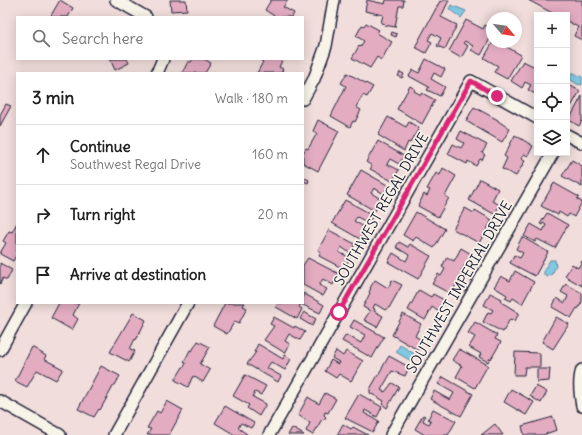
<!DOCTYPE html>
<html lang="en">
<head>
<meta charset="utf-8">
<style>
  :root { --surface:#fff; --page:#f2f2f2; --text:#222; --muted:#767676; --line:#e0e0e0 }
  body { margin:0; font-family:Delius,sans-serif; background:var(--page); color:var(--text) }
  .controls { position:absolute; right:12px; top:12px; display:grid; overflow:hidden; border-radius:0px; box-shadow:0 2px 10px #0003 }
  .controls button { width:36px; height:36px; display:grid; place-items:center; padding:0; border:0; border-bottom:1px solid var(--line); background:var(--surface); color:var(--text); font:20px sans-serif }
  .compass { position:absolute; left:486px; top:12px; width:36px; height:36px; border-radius:50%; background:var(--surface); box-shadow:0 2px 10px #0003; rotate:119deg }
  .stop { position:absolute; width:12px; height:12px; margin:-9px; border:3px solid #db2777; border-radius:50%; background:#fff }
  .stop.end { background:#db2777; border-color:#fff; box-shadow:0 1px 4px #0008 }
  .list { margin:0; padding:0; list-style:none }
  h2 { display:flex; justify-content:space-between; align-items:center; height:52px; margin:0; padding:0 16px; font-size:17px }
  h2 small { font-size:13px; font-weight:400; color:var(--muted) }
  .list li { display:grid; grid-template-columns:26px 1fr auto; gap:12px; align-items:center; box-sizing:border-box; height:60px; padding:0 16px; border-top:1px solid var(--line) }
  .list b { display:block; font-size:15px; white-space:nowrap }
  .list p { margin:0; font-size:13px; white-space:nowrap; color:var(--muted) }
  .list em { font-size:13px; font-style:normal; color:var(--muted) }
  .icon { flex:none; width:22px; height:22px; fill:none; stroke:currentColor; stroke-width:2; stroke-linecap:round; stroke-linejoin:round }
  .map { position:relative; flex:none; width:582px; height:435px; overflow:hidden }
  .search { position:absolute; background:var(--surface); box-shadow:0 2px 10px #0003; left:16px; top:16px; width:288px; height:44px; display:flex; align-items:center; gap:10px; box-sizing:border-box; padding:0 14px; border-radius:0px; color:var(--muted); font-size:15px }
  .panel { position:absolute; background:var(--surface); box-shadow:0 2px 10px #0003; left:16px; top:72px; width:288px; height:232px; border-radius:0px }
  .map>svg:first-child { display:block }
  .water { fill:#81c8e2; stroke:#5b869f }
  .building { fill:#e3acc1; stroke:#22223b }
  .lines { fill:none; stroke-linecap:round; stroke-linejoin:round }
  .street-casing { stroke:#22223b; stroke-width:14 }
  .street { stroke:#f7f3e8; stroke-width:11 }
  .route { stroke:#db2777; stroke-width:5 }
  .labels { text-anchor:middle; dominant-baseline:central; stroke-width:3.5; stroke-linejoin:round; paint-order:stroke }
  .street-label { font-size:14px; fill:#22223b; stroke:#f7f3e8 }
</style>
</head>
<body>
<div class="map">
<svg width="582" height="435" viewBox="0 0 582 435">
  <rect width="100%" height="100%" fill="#f1dedc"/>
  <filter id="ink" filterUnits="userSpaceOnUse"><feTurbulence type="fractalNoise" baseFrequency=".025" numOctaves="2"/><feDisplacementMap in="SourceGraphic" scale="8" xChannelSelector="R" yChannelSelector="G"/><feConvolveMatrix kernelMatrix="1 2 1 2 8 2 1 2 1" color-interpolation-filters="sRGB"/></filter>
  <g filter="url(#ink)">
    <g class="water">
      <path d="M451 5 466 11 461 18 449 9Z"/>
      <path d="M572 73H574L582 77V85L577 84 571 80 570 75Z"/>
      <path d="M550 260H555L556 266 552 274 547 277 544 275V270Z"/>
      <path d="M400 345 415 354 411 361 396 352Z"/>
    </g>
    <g class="building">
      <path d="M60 0 73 8 68 17H50Z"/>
      <path d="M170 0H186L187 10 171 11Z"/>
      <path d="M271 0H288L283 7 294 13 292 17H276L265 10Z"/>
      <path d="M367 0 385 4 386 0H404L403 6H399L395 27 384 25 385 24 381 23 383 15 365 11Z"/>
      <path d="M443 0H449L441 17 457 25 445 49 437 46 441 38 432 33 428 40 432 42 426 53 415 47 440 1 442 2Z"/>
      <path d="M528 0H582V40L574 36 578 27 567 21V15H556Z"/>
      <path d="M466 20 483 29 485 25 492 29V35L481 55 471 50 473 46 465 41 463 43 468 46 461 58 449 51Z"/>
      <path d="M366 23 379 30 377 33 392 42 381 60 377 57 370 68 352 58 359 46 360 47 364 41 356 36 362 25 364 26Z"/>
      <path d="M392 32 397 34 396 37 391 35Z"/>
      <path d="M493 42H498L521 55 507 79 494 72 498 66 484 58Z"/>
      <path d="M110 59H127L129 63 115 70Z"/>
      <path d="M193 59H204L211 63 205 73H182L188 62H191Z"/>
      <path d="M260 59H283L279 67 283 69 281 73H257L263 62 260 60Z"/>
      <path d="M426 59 445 69 441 77 434 73 431 79 445 87 440 96 427 90 429 87 409 76 413 70 419 73Z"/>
      <path d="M523 61 537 68V95L528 90 531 85 525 82 522 88 511 81Z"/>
      <path d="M400 72 404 74 402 78 398 76Z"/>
      <path d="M347 73 373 87 367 97 363 95 356 107 361 110 355 122 353 121 350 127 331 116 346 86 341 83Z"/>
      <path d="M567 84 580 91 568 112H567Z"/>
      <path d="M410 86 415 89 414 91 421 95 422 93 435 100 422 124 397 109Z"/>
      <path d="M582 96V121L579 126 569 120Z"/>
      <path d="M6 104 11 106 0 126V115Z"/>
      <path d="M474 107 498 120V121L510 129 502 142 466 121Z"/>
      <path d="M388 117 406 127 409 122 419 128 410 143 408 142 404 151 378 135Z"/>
      <path d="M318 120 339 131 318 171 303 163V153L306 148 308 149 317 133 313 131Z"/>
      <path d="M461 131 487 145 482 153 485 155 482 160 480 159 476 166 468 161 467 164 448 154 453 144 461 148 464 143 457 139Z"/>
      <path d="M515 135 533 146 528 156 524 154 521 159 525 161 516 176 502 169 507 158 504 156Z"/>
      <path d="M378 141 404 156 399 164 390 159 387 164 399 170 392 181 370 169 372 166 366 162Z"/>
      <path d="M572 160 582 166V187L562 176Z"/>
      <path d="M443 168 456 176 445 196 449 198 438 217 418 206 424 194 427 196 430 190 427 189 436 173 440 175Z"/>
      <path d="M361 170 389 186 384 194 374 188 371 193 381 199 375 211 347 195Z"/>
      <path d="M305 178 309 180 308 183 303 181Z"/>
      <path d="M480 179 498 189 492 201 500 205 494 214 469 200Z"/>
      <path d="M554 183 579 197 577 199 582 202 574 217 569 214 567 217 559 212 558 215 541 206Z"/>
      <path d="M345 200 373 215 369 223 357 217 354 221 366 228 360 239 332 223Z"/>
      <path d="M465 208 474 213 475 210 492 220 479 243 453 229Z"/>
      <path d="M416 212 445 229 434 248 416 237 413 241 403 235Z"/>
      <path d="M547 213 568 225 555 248 537 239 535 242 524 236 531 224 543 231 546 225 543 223 542 225 540 224Z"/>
      <path d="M17 223V254L13 261 0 254V253L6 243 3 241 9 231 12 232Z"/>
      <path d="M329 230 355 244 350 253 341 247 339 252 350 258 344 269 319 256 321 252 318 250Z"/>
      <path d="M522 237 548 252 535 276 510 263 514 255 520 258 523 253 516 249Z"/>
      <path d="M399 242 408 247 410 244 431 256 418 279 388 262 393 253 406 261 409 255 396 247Z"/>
      <path d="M461 248 473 255 467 266 465 265 461 271 463 272 451 294 432 284 438 274 441 276 445 269 442 267 447 257 454 261Z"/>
      <path d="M308 258 339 274 333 285 323 279 319 285 327 289 323 296 303 285V265Z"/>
      <path d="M582 261V286L565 276 572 264 578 268Z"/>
      <path d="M0 263 12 270 7 280 3 278 0 284Z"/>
      <path d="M515 271 534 282 522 304 513 298 511 301 505 298 507 295 494 287 501 276 510 281Z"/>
      <path d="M375 280 388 288 392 280 402 285 389 308H388L385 310 375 304 373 308 375 309 374 311 383 316 377 327 364 320 370 311 363 307 370 293 369 292 371 288H370Z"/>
      <path d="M566 284 582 293V302L578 309 577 308 571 318 552 307 557 298 565 303 568 296 561 292Z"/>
      <path d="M419 290 431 297 433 294 446 301 439 312 432 307 425 320 408 310Z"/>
      <path d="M303 293 324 305 320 313 301 304 299 307 302 309 297 319 276 307 278 303H303Z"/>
      <path d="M490 293 502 299 501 302 519 313 515 321 510 319 503 332 483 322 488 312 491 313 493 310 484 305Z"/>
      <path d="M59 303H79L73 315 78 319 72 330 51 318Z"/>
      <path d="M225 303H245L243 306 247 308 239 323 235 321 227 334 213 326Z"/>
      <path d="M304 312 316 319 312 326 300 319Z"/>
      <path d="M133 313 146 320 136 340 135 339 130 349 135 351 129 362 110 352Z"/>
      <path d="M403 314 421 324 415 336 423 341 418 350 392 335Z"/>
      <path d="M274 317 294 328 295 326 305 332 300 340 289 334 285 341 290 344 285 353 264 340 274 326 270 324Z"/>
      <path d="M556 317 569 324 553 349 542 342Z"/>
      <path d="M354 320 384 337 372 358 342 341 346 335 361 343 365 335 350 327Z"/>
      <path d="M475 322 497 335 495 339 501 342 491 359 490 358 488 362 479 357 481 354 469 347 475 337 468 333Z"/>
      <path d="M198 341 210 347 200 364 210 370 203 382 193 376 188 387 175 380 183 367H184L186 363 184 362 190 350 192 351Z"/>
      <path d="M258 344 283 359 285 355 291 359 285 370 271 362 267 368 281 376 278 382 247 364 256 352H254Z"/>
      <path d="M32 347 46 356 44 359 63 369 56 380 37 370 27 387 15 381Z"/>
      <path d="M459 349 488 365 475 388 456 377 462 366 452 360Z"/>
      <path d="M336 351 343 356 346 351 363 361 351 381 339 374 336 378 325 371 331 360 338 364 339 362 332 358Z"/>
      <path d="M515 352 540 353V367H525L524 375H514Z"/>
      <path d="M389 356 409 367 405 376 392 371 381 390 385 392 392 383 399 387 387 408 382 404 384 401 370 393V389Z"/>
      <path d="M101 366 120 376 115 385H114L100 410 99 409 94 417 78 409Z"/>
      <path d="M537 369H550L549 381 537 382Z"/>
      <path d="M245 375 266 386 261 395 255 392 253 397 266 404 259 416 247 408 249 405 233 396Z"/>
      <path d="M443 377 473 394 461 416 430 399 434 391 450 400 454 393 438 384Z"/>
      <path d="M536 386 547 392 541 403 530 396Z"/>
      <path d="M511 389 534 402 526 415 504 402Z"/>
      <path d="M325 393 336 399 328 413 325 412 324 415 326 417 324 420 322 419 313 435 306 431 310 423 298 415 308 397 319 404Z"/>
      <path d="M359 394 382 407 377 417 365 410 364 413 379 421 373 432 345 418Z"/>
      <path d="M167 401 183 410 169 435H147L151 429 147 428 157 411 160 413Z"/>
      <path d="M225 406 254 423 251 428 241 423 238 428 247 434V435H235L215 423Z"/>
      <path d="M433 409 456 421 448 435H425L415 429 423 415 425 416 423 421 429 424 431 421 428 419Z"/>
      <path d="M553 417 557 430 545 434V435H524L522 426Z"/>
      <path d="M343 424 351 429 353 427 368 435H337Z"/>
      <path d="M495 424 503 435H481L485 432Z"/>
      <path d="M292 428 304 435H288Z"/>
    </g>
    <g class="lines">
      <defs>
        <g id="street">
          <path d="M116 0 146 17"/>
          <path d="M157 73 163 59"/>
          <path d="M303 99 314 79 326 46 334 0"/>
          <path d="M567 135 582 143"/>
          <path d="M0 350 26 303"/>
          <path d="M582 370C578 380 580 395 582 406"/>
          <path d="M0 401 60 435"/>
          <path d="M114 435 188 303"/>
          <path d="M269 435 471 81 537 118"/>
          <path d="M391 435 553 153"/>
        </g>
      </defs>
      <use href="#street" class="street-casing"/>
      <use href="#street" class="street"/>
    </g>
  </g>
  <g class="lines" filter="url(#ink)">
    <path class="route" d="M339 312 471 81 497 96"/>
  </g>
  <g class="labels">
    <g class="street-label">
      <text transform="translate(381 209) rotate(-60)">SOUTHWEST REGAL DRIVE</text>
      <text transform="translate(459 287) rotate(-60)">SOUTHWEST IMPERIAL DRIVE</text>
    </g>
  </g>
</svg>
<div class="controls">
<button>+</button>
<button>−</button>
<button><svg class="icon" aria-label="locate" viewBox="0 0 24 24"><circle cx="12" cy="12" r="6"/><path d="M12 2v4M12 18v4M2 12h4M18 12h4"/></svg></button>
<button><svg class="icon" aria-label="layers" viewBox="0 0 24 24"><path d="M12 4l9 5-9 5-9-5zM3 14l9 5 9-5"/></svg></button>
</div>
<svg class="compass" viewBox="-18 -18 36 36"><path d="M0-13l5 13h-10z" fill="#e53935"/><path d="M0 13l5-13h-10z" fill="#767676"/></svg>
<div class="stop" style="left:339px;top:312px"></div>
<div class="stop end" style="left:497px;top:96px"></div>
<div class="search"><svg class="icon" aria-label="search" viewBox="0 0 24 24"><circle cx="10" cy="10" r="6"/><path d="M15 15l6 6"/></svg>Search here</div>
<section class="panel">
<h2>3 min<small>Walk · 180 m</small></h2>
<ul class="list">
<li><svg class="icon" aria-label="ahead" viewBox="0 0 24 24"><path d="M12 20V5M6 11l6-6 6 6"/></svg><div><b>Continue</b><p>Southwest Regal Drive</p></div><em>160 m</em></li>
<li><svg class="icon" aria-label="right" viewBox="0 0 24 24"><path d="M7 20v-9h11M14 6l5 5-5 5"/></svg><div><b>Turn right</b></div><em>20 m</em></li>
<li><svg class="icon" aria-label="arrive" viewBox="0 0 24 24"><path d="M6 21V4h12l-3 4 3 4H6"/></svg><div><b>Arrive at destination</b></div></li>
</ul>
</section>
</div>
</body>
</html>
